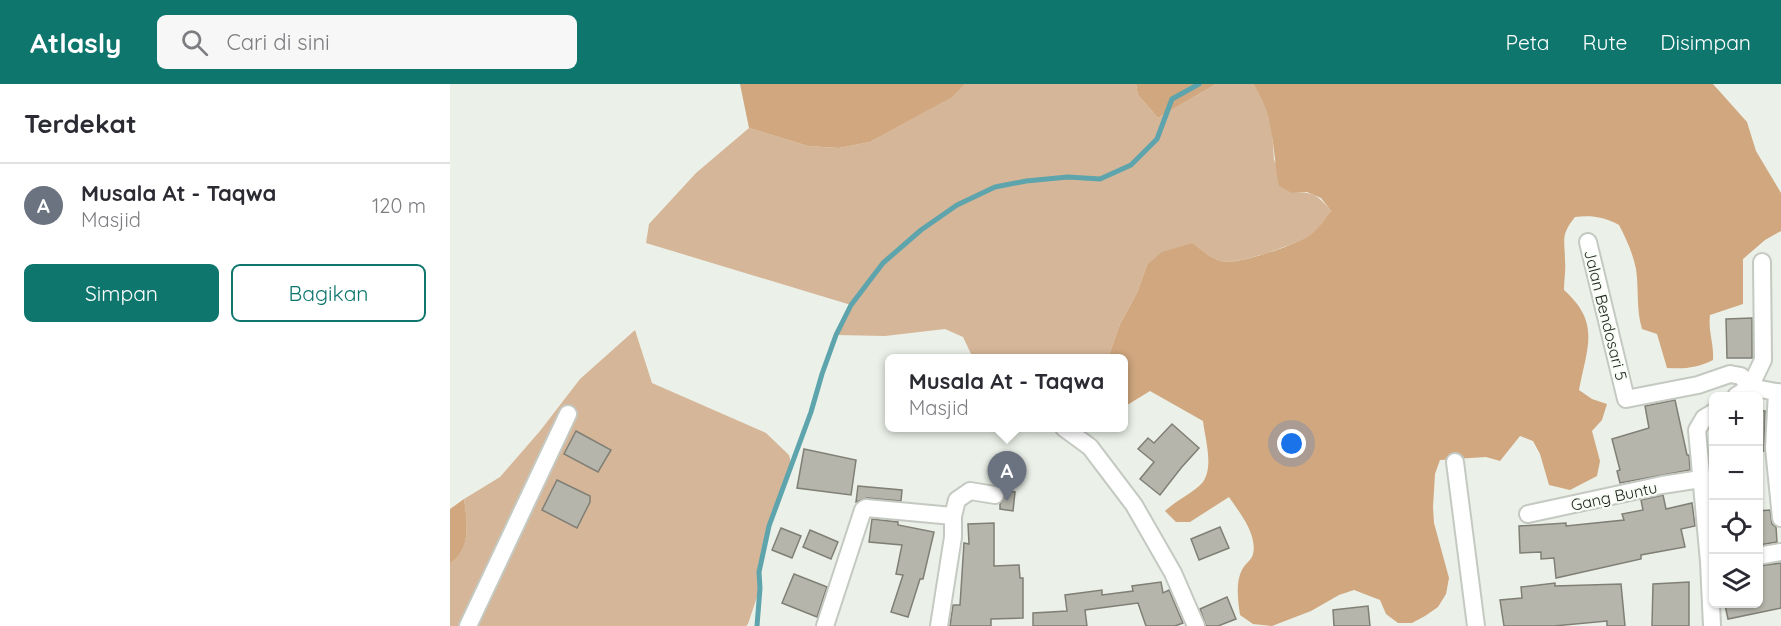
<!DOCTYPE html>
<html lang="id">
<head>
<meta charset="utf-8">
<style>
  :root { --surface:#fff; --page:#f7f7f7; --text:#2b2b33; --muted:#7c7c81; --line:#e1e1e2; --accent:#0f766e }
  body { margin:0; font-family:Quicksand,sans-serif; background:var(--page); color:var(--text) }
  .controls { position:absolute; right:18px; bottom:18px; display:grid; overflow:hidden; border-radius:9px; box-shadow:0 2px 4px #0004 }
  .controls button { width:54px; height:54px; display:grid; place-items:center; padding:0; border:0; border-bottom:2px solid var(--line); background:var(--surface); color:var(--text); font:30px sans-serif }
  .you { position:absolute; left:842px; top:360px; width:21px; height:21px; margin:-15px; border:4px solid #fff; border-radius:50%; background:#1a73e8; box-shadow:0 0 0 9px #1a73e833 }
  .badge { display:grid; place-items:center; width:39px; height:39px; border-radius:50%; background:var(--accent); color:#fff; font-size:20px; font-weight:700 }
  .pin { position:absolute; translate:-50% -50px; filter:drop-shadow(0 2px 3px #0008) }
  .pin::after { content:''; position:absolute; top:32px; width:21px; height:18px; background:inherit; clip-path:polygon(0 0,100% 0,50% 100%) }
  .popup { position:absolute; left:435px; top:270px; width:243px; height:78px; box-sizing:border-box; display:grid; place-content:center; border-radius:9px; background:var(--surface); filter:drop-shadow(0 2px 4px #0005); font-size:20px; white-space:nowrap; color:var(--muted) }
  .popup b { font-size:22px; color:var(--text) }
  .popup::after { content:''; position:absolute; left:50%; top:100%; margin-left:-12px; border:12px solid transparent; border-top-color:var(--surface) }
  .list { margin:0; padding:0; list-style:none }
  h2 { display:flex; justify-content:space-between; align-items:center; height:78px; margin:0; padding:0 24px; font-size:26px }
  h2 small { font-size:20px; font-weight:400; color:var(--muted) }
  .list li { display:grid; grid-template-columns:39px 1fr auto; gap:18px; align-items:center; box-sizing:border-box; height:84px; padding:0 24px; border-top:2px solid var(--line) }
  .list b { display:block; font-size:22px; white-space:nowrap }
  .list p { margin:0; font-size:20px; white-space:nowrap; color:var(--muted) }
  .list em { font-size:20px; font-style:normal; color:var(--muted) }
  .actions { display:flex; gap:12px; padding:18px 24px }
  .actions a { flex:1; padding:14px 0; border:2px solid var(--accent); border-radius:9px; text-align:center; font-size:21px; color:var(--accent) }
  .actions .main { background:var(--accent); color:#fff }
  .icon { flex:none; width:33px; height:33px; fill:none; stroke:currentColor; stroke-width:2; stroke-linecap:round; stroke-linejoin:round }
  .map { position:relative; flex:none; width:1331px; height:542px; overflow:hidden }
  header { display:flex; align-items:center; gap:36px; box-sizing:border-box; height:84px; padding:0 30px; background:var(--accent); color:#fff }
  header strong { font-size:28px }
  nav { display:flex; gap:33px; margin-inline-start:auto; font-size:21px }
  .search { width:420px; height:54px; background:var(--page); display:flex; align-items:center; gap:15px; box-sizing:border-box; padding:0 21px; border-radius:9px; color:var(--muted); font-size:22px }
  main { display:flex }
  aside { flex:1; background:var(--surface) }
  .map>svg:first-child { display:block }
  .green { fill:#d6b698 }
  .forest { fill:#d0a77f }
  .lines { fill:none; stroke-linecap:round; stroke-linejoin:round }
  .stream { stroke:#5da4ac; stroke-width:5 }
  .building { fill:#b6b5ab; stroke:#807f76; stroke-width:1.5 }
  .minor-casing { stroke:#c4c9c1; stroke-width:20 }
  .minor { stroke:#fff; stroke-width:16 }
  .labels { text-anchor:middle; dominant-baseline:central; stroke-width:4.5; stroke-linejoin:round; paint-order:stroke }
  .street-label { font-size:16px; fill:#1c1e1b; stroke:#f8fef5 }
</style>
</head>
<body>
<header>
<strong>Atlasly</strong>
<div class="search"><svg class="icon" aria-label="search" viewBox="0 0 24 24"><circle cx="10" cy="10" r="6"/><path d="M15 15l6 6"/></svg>Cari di sini</div>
<nav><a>Peta</a><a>Rute</a><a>Disimpan</a></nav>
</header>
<main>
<aside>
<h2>Terdekat<small></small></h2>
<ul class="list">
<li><span class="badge" style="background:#6b7280">A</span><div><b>Musala At - Taqwa</b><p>Masjid</p></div><em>120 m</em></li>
</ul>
<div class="actions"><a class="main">Simpan</a><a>Bagikan</a></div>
</aside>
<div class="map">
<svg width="1331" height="542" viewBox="0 0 1331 542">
  <rect width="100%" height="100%" fill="#ebf1e8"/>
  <g class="green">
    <path d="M515 0H686L688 11 708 34 766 0H803L813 14 822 46 824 76 842 109C863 107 868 111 881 127 876 133 870 143 864 149 851 159 786 182 771 177 760 174 752 166 743 159L697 181 687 209 670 240 658 274H523L513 253 495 245 435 252 386 251 401 221 196 159 199 140 246 89 299 44 358 62 389 64 420 58 501 13Z"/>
    <path d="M185 246 202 299 316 349 339 371 341 379 319 442 309 488 310 504 298 540 296 542H0V479C22 464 17 437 14 415L50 393 90 347 130 295Z"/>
  </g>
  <g class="forest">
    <path d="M290 0H515L502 13 420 58 389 64 358 62 299 44Z"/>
    <path d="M686 0H766L708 34 688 11Z"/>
    <path d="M803 0H1263L1297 38 1306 67 1331 109V147L1315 156 1293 175V220L1260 231C1258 249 1264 258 1263 276 1247 284 1235 285 1217 284L1207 250 1192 245C1186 225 1189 205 1186 185 1183 170 1176 154 1169 141 1154 133 1142 131 1125 133 1110 152 1115 155 1115 177 1116 186 1114 196 1114 206 1151 239 1137 263 1129 306L1142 315 1157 320 1152 336 1142 347 1150 377 1147 392 1120 406 1099 401 1090 370 1083 357 1070 352 1050 377 1036 373 990 376 985 390 983 423 984 439 999 494 996 510 988 523 975 532 962 539H948L936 530 930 516 904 506 889 511 861 527 822 542 803 540 790 531C788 517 785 497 793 484 795 480 800 477 802 473 810 453 789 428 779 413L740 438H726L715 427C725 417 746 407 753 398 764 382 755 355 753 337L700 307 674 323V274H658L670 240 687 209 697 181 712 168 743 159C752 166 760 174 771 177 786 182 850 160 863 149 870 143 875 134 881 127L871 114 857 108 842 109 829 102C822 67 825 30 803 0Z"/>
    <path d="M14 415C17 436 22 465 0 479V425Z"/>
  </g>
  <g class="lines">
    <path class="stream" d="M307 542 310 504 309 488 319 442 361 328 372 290 386 251 401 221 433 179 471 146 507 121 545 103 576 97 618 93 650 95 681 81 707 55 722 15 749 0"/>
  </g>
  <g class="building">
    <path d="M1302 234V274H1277L1276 235Z"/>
    <path d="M1225 316 1237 371H1239L1240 386 1170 399 1167 387 1170 386 1162 355 1199 344 1195 322Z"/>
    <path d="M1308 327H1315L1314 367H1308Z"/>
    <path d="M722 340 749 364 731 384 710 411 690 395 704 378 688 365 698 354 704 359Z"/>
    <path d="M126 347 161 366 148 388 114 370Z"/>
    <path d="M354 365 406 376 401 411 347 404Z"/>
    <path d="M107 396 140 412V418L127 444 92 426Z"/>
    <path d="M408 402 452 406 451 417 417 414 406 418Z"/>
    <path d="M555 407 565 408 563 427 550 425V420L555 413Z"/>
    <path d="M1213 411 1216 425 1242 419 1245 442 1231 445 1235 463 1191 471V475L1106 494 1104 474 1091 475V468L1070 469 1069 442 1116 439V442L1174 436 1172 430 1193 426 1191 416Z"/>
    <path d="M1320 426 1322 440 1326 443 1327 458 1308 461V427Z"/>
    <path d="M422 435 448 438V441L484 448 473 495H470L458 533 441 528 453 491 446 490 452 461 419 458Z"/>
    <path d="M544 439V482L569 481 570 494H573V534L541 535V542H500L503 521H510L514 459 519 460 518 440Z"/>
    <path d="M770 443 779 464 749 476 741 455Z"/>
    <path d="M331 444 351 452 342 474 322 466Z"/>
    <path d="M360 446 388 458 381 475 353 463Z"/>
    <path d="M1331 479V524L1278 535 1275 521 1308 519V482Z"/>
    <path d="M344 490 377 503 367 533 332 519Z"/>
    <path d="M711 498 713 509 719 506 733 539 725 542H696L688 519 635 526 637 542H583V529L617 527 615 511 652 506V511L683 507 682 502Z"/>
    <path d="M1239 498V542H1202L1203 500Z"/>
    <path d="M1105 499V502L1171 500 1175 542H1157V537L1104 542H1054L1050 516 1072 514 1071 503Z"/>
    <path d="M777 513 786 535 768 542H756L750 525Z"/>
    <path d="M918 522 920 542H884L883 526Z"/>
  </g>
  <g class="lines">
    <defs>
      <g id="minor">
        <path d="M1138 158 1176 315 1248 301 1280 290 1291 292 1300 303 1331 309"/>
        <path d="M1327 308 1324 364 1331 434"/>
        <path d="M1286 312 1300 303 1313 276 1312 178"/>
        <path d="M614 344 640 363 684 421 723 489 746 542"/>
        <path d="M1005 378 1026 542"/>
        <path d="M1078 430 1212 401 1251 395"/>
        <path d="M1308 472 1331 468"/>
        <path d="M18 542 118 330"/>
        <path d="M375 542 413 426 416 424 503 432"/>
        <path d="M489 542 503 453V432L507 416 520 407 545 411"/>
        <path d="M1262 542 1259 478 1247 346 1254 334 1264 328"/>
      </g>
    </defs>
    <use href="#minor" class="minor-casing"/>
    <use href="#minor" class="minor"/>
  </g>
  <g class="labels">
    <g class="street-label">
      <text transform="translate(1156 231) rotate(76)">Jalan Bendosari 5</text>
      <text transform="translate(1164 412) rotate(-12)">Gang Buntu</text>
    </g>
  </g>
</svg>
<div class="controls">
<button>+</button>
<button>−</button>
<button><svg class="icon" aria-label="locate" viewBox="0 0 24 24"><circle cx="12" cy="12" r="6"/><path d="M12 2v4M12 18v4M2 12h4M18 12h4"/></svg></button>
<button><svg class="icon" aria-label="layers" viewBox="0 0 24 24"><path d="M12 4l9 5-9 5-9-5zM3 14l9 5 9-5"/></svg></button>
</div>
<div class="you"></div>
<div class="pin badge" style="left:557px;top:417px;background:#6b7280">A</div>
<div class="popup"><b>Musala At - Taqwa</b>Masjid</div>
</div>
</main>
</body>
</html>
